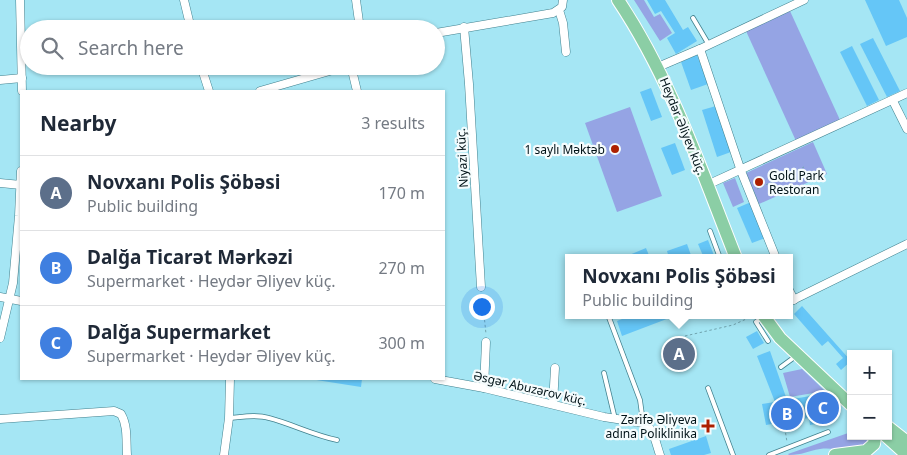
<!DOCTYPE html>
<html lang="en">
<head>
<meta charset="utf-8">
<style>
  :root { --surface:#fff; --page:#f2f2f3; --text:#1f2937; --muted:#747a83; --line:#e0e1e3; --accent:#ad2000 }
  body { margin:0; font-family:"Noto Sans",sans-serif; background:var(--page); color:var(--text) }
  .controls { position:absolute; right:15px; bottom:15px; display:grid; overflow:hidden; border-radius:0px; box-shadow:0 1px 4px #0004 }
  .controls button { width:45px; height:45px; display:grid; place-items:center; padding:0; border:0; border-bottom:1px solid var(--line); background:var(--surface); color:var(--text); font:25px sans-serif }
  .you { position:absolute; left:481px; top:306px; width:18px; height:18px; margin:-12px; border:4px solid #fff; border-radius:50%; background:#1a73e8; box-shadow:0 0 0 8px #1a73e833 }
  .badge { display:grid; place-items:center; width:32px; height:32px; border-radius:50%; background:var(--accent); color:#fff; font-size:16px; font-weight:700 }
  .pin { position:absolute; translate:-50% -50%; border:2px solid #fff; box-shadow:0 1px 5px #0006 }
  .popup { position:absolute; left:565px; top:254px; width:228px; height:65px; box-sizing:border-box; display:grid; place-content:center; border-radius:0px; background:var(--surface); filter:drop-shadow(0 1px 4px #0005); font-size:16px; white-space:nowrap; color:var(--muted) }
  .popup b { font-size:19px; color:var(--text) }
  .popup::after { content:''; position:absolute; left:50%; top:100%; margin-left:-10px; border:10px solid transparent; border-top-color:var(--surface) }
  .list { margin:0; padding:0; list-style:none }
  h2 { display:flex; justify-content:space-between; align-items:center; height:65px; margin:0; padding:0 20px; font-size:21px }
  h2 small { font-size:16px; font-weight:400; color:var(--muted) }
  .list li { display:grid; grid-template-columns:32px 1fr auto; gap:15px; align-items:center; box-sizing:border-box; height:75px; padding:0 20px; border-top:1px solid var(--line) }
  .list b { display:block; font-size:19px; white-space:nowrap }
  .list p { margin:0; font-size:16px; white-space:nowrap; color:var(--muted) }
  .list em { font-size:16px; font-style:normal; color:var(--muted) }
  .icon { flex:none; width:28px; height:28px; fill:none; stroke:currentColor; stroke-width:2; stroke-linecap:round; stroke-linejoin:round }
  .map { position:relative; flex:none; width:907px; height:455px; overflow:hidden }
  .search { position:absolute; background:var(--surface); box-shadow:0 1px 4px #0004; left:20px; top:20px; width:425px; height:55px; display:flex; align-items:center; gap:12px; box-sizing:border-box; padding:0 18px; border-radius:28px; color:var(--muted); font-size:19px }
  .panel { position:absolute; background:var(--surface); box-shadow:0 1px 4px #0004; left:20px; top:90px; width:425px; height:290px; border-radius:0px }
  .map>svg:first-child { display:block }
  .green { fill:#95a4e4 }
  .building { fill:#65c6f7 }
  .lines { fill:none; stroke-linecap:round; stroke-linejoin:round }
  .service-casing { stroke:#41818e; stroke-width:5.5 }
  .minor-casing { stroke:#41818e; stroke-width:9 }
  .primary-casing { stroke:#fff; stroke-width:14 }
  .path { stroke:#71a4af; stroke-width:1; stroke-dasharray:2.5 2.5; stroke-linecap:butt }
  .service { stroke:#fff; stroke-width:4 }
  .minor { stroke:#fff; stroke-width:8 }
  .primary { stroke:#8bcea5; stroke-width:12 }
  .poi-dot { fill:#ad2000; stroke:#f5fcfd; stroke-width:2 }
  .labels { text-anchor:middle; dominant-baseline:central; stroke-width:4.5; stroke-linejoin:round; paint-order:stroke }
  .street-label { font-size:12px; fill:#001217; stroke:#f5fcfd }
  .poi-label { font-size:12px; fill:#001217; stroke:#f5fcfd; text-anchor:end }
</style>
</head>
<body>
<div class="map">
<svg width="907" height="455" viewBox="0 0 907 455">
  <rect width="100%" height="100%" fill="#a5e6f4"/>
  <g class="green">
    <path d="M634 0H644L654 17 660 14 672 33 660 41Z"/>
    <path d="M790 11 840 120 796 141 746 31Z"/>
    <path d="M630 107 662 196 617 212 585 123Z"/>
    <path d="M813 142 827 174 759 204 746 173Z"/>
    <path d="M735 178 744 202 733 207 723 183Z"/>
    <path d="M802 369 825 391 790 397 783 373Z"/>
    <path d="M851 432V436H868C867 440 866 444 863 446 850 453 833 447 820 449 808 451 802 455 789 455L788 454Z"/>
  </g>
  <g class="building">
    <path d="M647 0H665L683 30 688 27 697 41 676 54 667 38 675 33 661 11 655 14Z"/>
    <path d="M865 0H899L907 18V37L886 46Z"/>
    <path d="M873 38 900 91 887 97 860 44Z"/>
    <path d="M852 46 879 100 867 106 840 52Z"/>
    <path d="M697 55 708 84 691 90 681 62Z"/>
    <path d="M651 88 662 117 651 121 640 92Z"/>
    <path d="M716 106 731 152 717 157 702 110Z"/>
    <path d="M675 143 685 170 672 175 661 148Z"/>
    <path d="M751 202 765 238 752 243 737 208Z"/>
    <path d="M708 240 715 258H704L698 244Z"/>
    <path d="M687 244 692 258H669L667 251Z"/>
    <path d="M646 248 650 258H622Z"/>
    <path d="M802 306 851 361 841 370 836 364 843 358 828 341 822 346 794 314Z"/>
    <path d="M632 315H671L672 317 622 336 617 321Z"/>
    <path d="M757 331 764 343 753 349 746 337Z"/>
    <path d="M770 351 787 400 828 393 833 421 810 425 809 418 766 425 762 404 775 402 757 356Z"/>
    <path d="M310 379H362L361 387Z"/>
    <path d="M706 436 711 453 704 455H671L669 449Z"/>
  </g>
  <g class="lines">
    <defs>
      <g id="service">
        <path d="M693 18 709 45"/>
        <path d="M710 231 720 258"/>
        <path d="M608 315 640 400 643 422"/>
        <path d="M762 318 756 322 768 341"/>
        <path d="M781 367 796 356"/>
        <path d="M604 373 615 419"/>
        <path d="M708 388 733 455"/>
        <path d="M229 418C242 417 256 414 269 418 292 424 313 435 337 440"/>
        <path d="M769 455 828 432"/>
      </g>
      <g id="minor">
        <path d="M20 0 22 91"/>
        <path d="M184 0 191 29"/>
        <path d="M356 0 360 29"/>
        <path d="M559 10 563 23 566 52"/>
        <path d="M464 27 469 84 481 287"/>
        <path d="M436 33 553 13 562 7 563 0"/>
        <path d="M700 49 741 171 776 258"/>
        <path d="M201 66 209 91"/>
        <path d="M351 66 357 91"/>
        <path d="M658 67 700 49 804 0"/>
        <path d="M0 80 22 78"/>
        <path d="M260 91 347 66"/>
        <path d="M893 101 907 129"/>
        <path d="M0 183 21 185"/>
        <path d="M707 185 907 93"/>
        <path d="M789 290 794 300"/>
        <path d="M0 297 21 301"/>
        <path d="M789 302 907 244"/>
        <path d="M0 338 13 283 19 216 21 171"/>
        <path d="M435 379 484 388 604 417 643 423C654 428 656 444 660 455"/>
        <path d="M484 388 486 342"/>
        <path d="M553 404 555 368"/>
        <path d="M0 419 114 411 121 414C128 426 126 441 127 455"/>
        <path d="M224 455 229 418 230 379"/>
      </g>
      <g id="primary">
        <path d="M618 0C671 79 701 170 736 258"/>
        <path d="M763 315 780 338 851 405"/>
        <path d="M888 427 907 442"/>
        <path d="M886 436 907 455"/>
        <path d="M835 455 866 451 874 444 875 436"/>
      </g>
    </defs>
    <use href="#service" class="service-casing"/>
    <use href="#minor" class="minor-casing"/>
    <use href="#primary" class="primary-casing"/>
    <g class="path">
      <path d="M757 189 804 167"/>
      <path d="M482 295 486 334"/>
      <path d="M685 336 733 325 753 316"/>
      <path d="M784 423 787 442"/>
    </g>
    <use href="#service" class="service"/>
    <use href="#minor" class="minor"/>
    <use href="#primary" class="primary"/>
  </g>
  <g class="poi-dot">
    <circle cx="615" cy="149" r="5"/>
    <circle cx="759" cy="182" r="5"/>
    <path d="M705.5 418.5h5v5h5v5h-5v5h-5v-5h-5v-5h5z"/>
  </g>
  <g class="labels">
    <g class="street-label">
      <text transform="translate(683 126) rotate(68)">Heydər Əliyev küç.</text>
      <text transform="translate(462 158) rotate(-93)">Niyazi küç.</text>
      <text transform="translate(530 388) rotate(13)">Əsgər Abuzərov küç.</text>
    </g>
    <g class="poi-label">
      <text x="605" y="149">1 saylı Məktəb</text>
      <text x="769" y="175" text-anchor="start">Gold Park<tspan x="769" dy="14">Restoran</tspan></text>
      <text x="697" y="419">Zərifə Əliyeva<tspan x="697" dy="14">adına Poliklinika</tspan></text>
    </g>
  </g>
</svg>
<div class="controls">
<button>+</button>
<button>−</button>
</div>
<div class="you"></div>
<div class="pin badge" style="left:679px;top:354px;background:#5c6f8a">A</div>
<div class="popup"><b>Novxanı Polis Şöbəsi</b>Public building</div>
<div class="pin badge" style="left:787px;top:414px;background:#3f7fe0">B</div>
<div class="pin badge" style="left:823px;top:408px;background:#3f7fe0">C</div>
<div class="search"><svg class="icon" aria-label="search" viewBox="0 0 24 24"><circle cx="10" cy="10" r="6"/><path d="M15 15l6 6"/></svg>Search here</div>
<section class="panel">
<h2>Nearby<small>3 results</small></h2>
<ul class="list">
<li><span class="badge" style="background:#5c6f8a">A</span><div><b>Novxanı Polis Şöbəsi</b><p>Public building</p></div><em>170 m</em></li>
<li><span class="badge" style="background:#3f7fe0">B</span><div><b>Dalğa Ticarət Mərkəzi</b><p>Supermarket · Heydər Əliyev küç.</p></div><em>270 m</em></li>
<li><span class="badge" style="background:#3f7fe0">C</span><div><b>Dalğa Supermarket</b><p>Supermarket · Heydər Əliyev küç.</p></div><em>300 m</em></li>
</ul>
</section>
</div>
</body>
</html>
